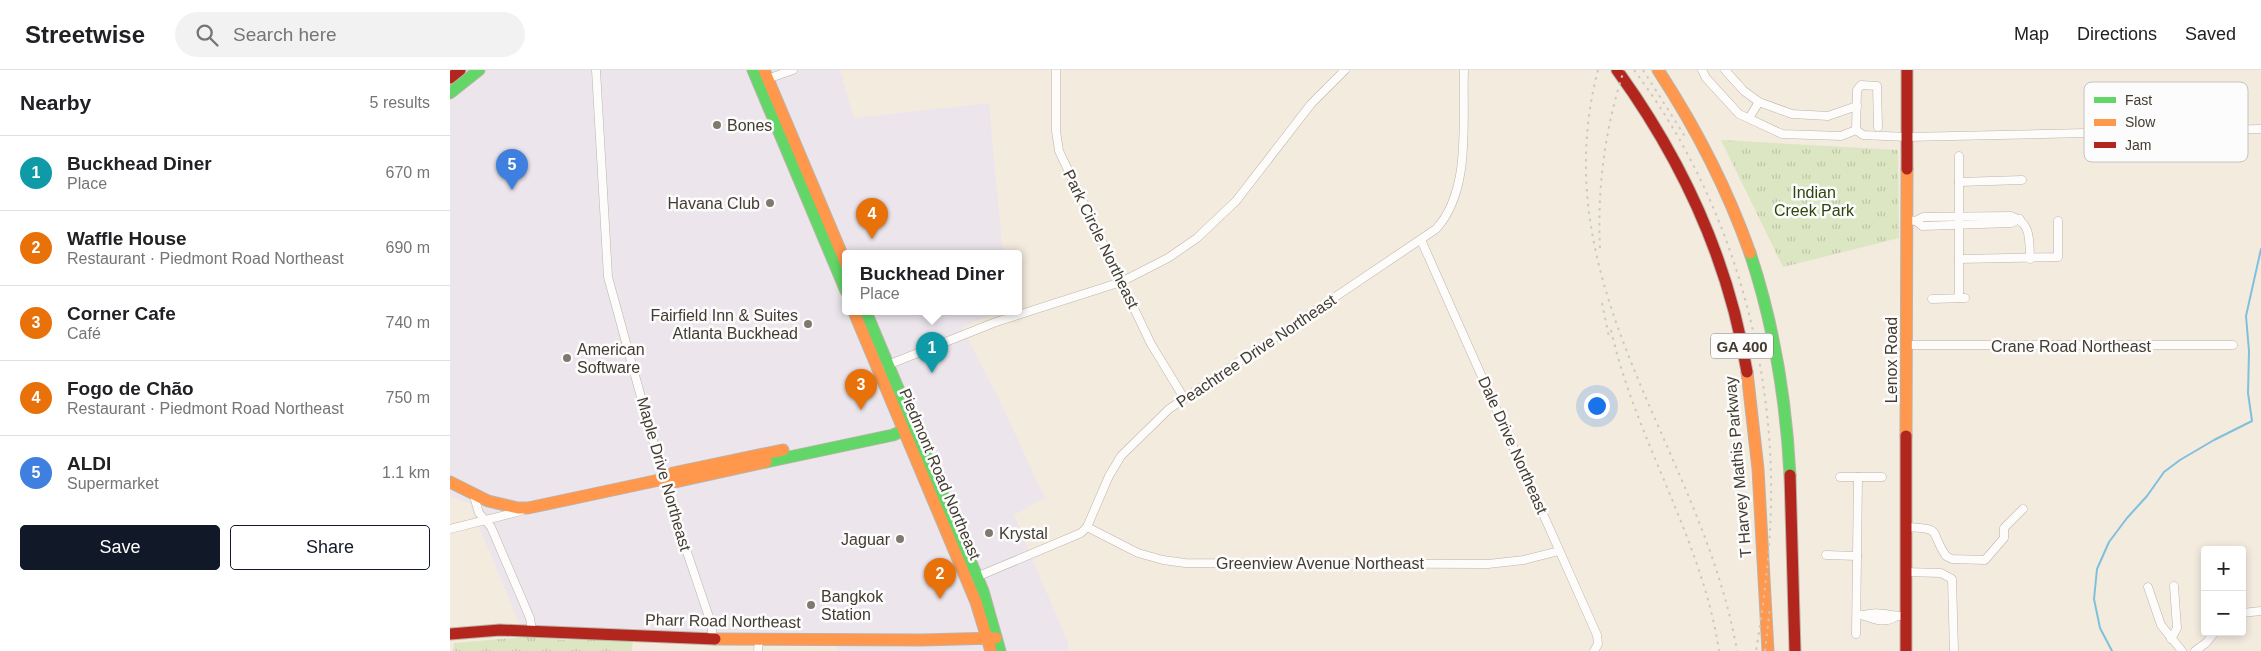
<!DOCTYPE html>
<html lang="en">
<head>
<meta charset="utf-8">
<style>
  :root { --surface:#fff; --page:#f2f2f2; --text:#202124; --muted:#757577; --line:#e0e0e0; --accent:#111827 }
  body { margin:0; font-family:Arial,sans-serif; background:var(--page); color:var(--text) }
  .controls { position:absolute; right:15px; bottom:15px; display:grid; overflow:hidden; border-radius:5px; box-shadow:0 2px 8px #0003 }
  .controls button { width:45px; height:45px; display:grid; place-items:center; padding:0; border:0; border-bottom:1px solid var(--line); background:var(--surface); color:var(--text); font:25px sans-serif }
  .you { position:absolute; left:1146px; top:335px; width:18px; height:18px; margin:-12px; border:4px solid #fff; border-radius:50%; background:#1a73e8; box-shadow:0 0 0 8px #1a73e833 }
  .badge { display:grid; place-items:center; width:32px; height:32px; border-radius:50%; background:var(--accent); color:#fff; font-size:16px; font-weight:700 }
  .pin { position:absolute; translate:-50% -41px; filter:drop-shadow(0 1px 2px #0008) }
  .pin::after { content:''; position:absolute; top:26px; width:18px; height:15px; background:inherit; clip-path:polygon(0 0,100% 0,50% 100%) }
  .popup { position:absolute; left:392px; top:180px; width:180px; height:65px; box-sizing:border-box; display:grid; place-content:center; border-radius:5px; background:var(--surface); filter:drop-shadow(0 1px 4px #0005); font-size:16px; white-space:nowrap; color:var(--muted) }
  .popup b { font-size:19px; color:var(--text) }
  .popup::after { content:''; position:absolute; left:50%; top:100%; margin-left:-10px; border:10px solid transparent; border-top-color:var(--surface) }
  .list { margin:0; padding:0; list-style:none }
  h2 { display:flex; justify-content:space-between; align-items:center; height:65px; margin:0; padding:0 20px; font-size:21px }
  h2 small { font-size:16px; font-weight:400; color:var(--muted) }
  .list li { display:grid; grid-template-columns:32px 1fr auto; gap:15px; align-items:center; box-sizing:border-box; height:75px; padding:0 20px; border-top:1px solid var(--line) }
  .list b { display:block; font-size:19px; white-space:nowrap }
  .list p { margin:0; font-size:16px; white-space:nowrap; color:var(--muted) }
  .list em { font-size:16px; font-style:normal; color:var(--muted) }
  .actions { display:flex; gap:10px; padding:15px 20px }
  .actions a { flex:1; padding:11px 0; border:1px solid var(--accent); border-radius:5px; text-align:center; font-size:18px; color:var(--accent) }
  .actions .main { background:var(--accent); color:#fff }
  .icon { flex:none; width:28px; height:28px; fill:none; stroke:currentColor; stroke-width:2; stroke-linecap:round; stroke-linejoin:round }
  .map { position:relative; flex:none; width:1811px; height:581px; overflow:hidden }
  header { display:flex; align-items:center; gap:30px; box-sizing:border-box; height:70px; padding:0 25px; background:var(--surface); border-bottom:1px solid var(--line) }
  header strong { font-size:24px }
  nav { display:flex; gap:28px; margin-inline-start:auto; font-size:18px }
  .search { width:350px; height:45px; background:var(--page); display:flex; align-items:center; gap:12px; box-sizing:border-box; padding:0 18px; border-radius:28px; color:var(--muted); font-size:19px }
  main { display:flex }
  aside { flex:1; background:var(--surface) }
  .map>svg:first-child { display:block }
  .commercial { fill:#ece6ec }
  .park { fill:url(#park-tufts) }
  .lines { fill:none; stroke-linecap:round; stroke-linejoin:round }
  .stream { stroke:#7fc0dd; stroke-width:2 }
  .street-casing { stroke:#bbb4aa; stroke-width:9 }
  .fast-casing { stroke:#bbb4aa; stroke-width:13 }
  .slow-casing { stroke:#bbb4aa; stroke-width:13 }
  .jam-casing { stroke:#bbb4aa; stroke-width:13 }
  .street { stroke:#fdfcfa; stroke-width:8 }
  .fast { stroke:#63d668; stroke-width:11 }
  .slow { stroke:#ff974d; stroke-width:11 }
  .jam { stroke:#b3261e; stroke-width:11 }
  .rail { stroke:#cbc8c5; stroke-width:2; stroke-dasharray:2.5 5; stroke-linecap:butt }
  .poi-dot { fill:#81796d; stroke:#fcfcfc; stroke-width:2 }
  .labels { text-anchor:middle; dominant-baseline:central; stroke-width:5; stroke-linejoin:round; paint-order:stroke }
  .shield { fill:#fcfcfc; stroke:#7a756d; stroke-width:1 }
  .shield-label { font-size:15px; font-weight:bold; fill:#433b30 }
  .poi-label { font-size:16px; fill:#433b30; stroke:#fcfcfc; text-anchor:start }
  .park-label { font-size:16px; fill:#2e450c; stroke:#fcfcfc }
  .street-label { font-size:16px; fill:#433b30; stroke:#fcfcfc }
  .key { fill:#fcfcfc; stroke:#c4c2bf; stroke-width:1 }
  .key-label { font-size:14px; fill:#433b30 }
</style>
</head>
<body>
<header>
<strong>Streetwise</strong>
<div class="search"><svg class="icon" aria-label="search" viewBox="0 0 24 24"><circle cx="10" cy="10" r="6"/><path d="M15 15l6 6"/></svg>Search here</div>
<nav><a>Map</a><a>Directions</a><a>Saved</a></nav>
</header>
<main>
<aside>
<h2>Nearby<small>5 results</small></h2>
<ul class="list">
<li><span class="badge" style="background:#0f9aa8">1</span><div><b>Buckhead Diner</b><p>Place</p></div><em>670 m</em></li>
<li><span class="badge" style="background:#e8710a">2</span><div><b>Waffle House</b><p>Restaurant · Piedmont Road Northeast</p></div><em>690 m</em></li>
<li><span class="badge" style="background:#e8710a">3</span><div><b>Corner Cafe</b><p>Café</p></div><em>740 m</em></li>
<li><span class="badge" style="background:#e8710a">4</span><div><b>Fogo de Chão</b><p>Restaurant · Piedmont Road Northeast</p></div><em>750 m</em></li>
<li><span class="badge" style="background:#3f7fe0">5</span><div><b>ALDI</b><p>Supermarket</p></div><em>1.1 km</em></li>
</ul>
<div class="actions"><a class="main">Save</a><a>Share</a></div>
</aside>
<div class="map">
<svg width="1811" height="581" viewBox="0 0 1811 581">
  <defs>
    <pattern id="park-tufts" width="24" height="20" patternUnits="userSpaceOnUse" patternTransform="scale(1.25)"><rect width="24" height="20" fill="#dce6c2"/><path d="M3 7l-1-3M5 7V3M7 7l1-3M15 17l-1-3M17 17v-4M19 17l1-3" fill="none" stroke="#bec6a7"/></pattern>
  </defs>
  <rect width="100%" height="100%" fill="#f4ebdf"/>
  <path class="commercial" d="M0 0H390L404 48 539 33 553 184H396V242H549L512 257 550 331 595 428 564 445 618 573V581H387L388 573 75 567 19 433 0 426Z"/>
  <g class="park">
    <path d="M1271 70 1448 80 1449 168 1333 197Z"/>
    <path d="M75 567 116 570 183 569 182 581H3L4 573Z"/>
  </g>
  <g class="lines">
    <path class="stream" d="M1662 581 1650 558 1644 529 1647 499 1659 472 1677 448 1697 426 1714 402 1730 390 1764 370 1802 351 1798 323 1799 281 1796 246 1811 179"/>
    <defs>
      <g id="street">
        <path d="M146 0 158 207 219 429 261 553 263 569"/>
        <path d="M606 0V61L609 81 701 274 734 328"/>
        <path d="M1252 0 1256 8 1289 44 1332 64 1391 66 1406 60 1413 65 1457 67 1811 59"/>
        <path d="M1275 0 1294 21 1309 32 1342 44 1378 46 1407 36"/>
        <path d="M314 10 343 0"/>
        <path d="M1299 48 1309 32"/>
        <path d="M1406 60 1407 20 1411 15 1427 16 1428 57"/>
        <path d="M1509 86V228"/>
        <path d="M1509 112 1572 110"/>
        <path d="M1458 150 1466 151 1473 147 1561 146C1582 153 1579 170 1580 189"/>
        <path d="M1466 151 1472 156 1561 153 1570 149"/>
        <path d="M971 170 1147 565 1148 574 1144 581"/>
        <path d="M1509 189 1608 187V151"/>
        <path d="M1482 229 1515 228"/>
        <path d="M1458 275H1783"/>
        <path d="M435 296 546 252 671 212 718 188 747 168 786 131 861 34 895 0"/>
        <path d="M1390 407H1432"/>
        <path d="M23 423 29 443 41 457 80 548 82 561"/>
        <path d="M637 457 688 483 713 490 735 493 1038 494 1074 490 1109 481"/>
        <path d="M1456 457C1495 459 1478 460 1496 486L1502 489 1535 490 1554 468V458L1573 439"/>
        <path d="M0 459 71 441"/>
        <path d="M1376 485 1407 486"/>
        <path d="M1455 502 1491 503 1502 509 1504 581"/>
        <path d="M524 508 631 463 637 457 659 406 671 386 719 339 986 159C1022 120 1012 49 1014 0"/>
        <path d="M1698 517 1711 555 1732 581"/>
        <path d="M1792 543 1811 541"/>
        <path d="M1407 544C1422 547 1431 556 1447 546"/>
        <path d="M1414 545C1427 541 1437 545 1450 546"/>
        <path d="M1406 564 1408 407"/>
        <path d="M1721 569 1727 558 1724 516"/>
        <path d="M308 581 309 569"/>
        <path d="M1745 581 1756 573 1765 562"/>
      </g>
      <g id="fast">
        <path d="M303 0 396 221"/>
        <path d="M0 23 29 0"/>
        <path d="M1300 183C1324 255 1336 329 1340 405"/>
        <path d="M416 242 533 521 550 581"/>
        <path d="M316 392 443 365 463 356"/>
      </g>
      <g id="slow">
        <path d="M314 0 396 194"/>
        <path d="M1208 0C1246 58 1277 118 1300 183"/>
        <path d="M404 242 526 532 541 581"/>
        <path d="M1297 302 1308 399 1318 581"/>
        <path d="M1456 366 1457 99"/>
        <path d="M214 409 223 403 333 380"/>
        <path d="M0 412 38 431 68 438H78L214 409 225 412 316 392"/>
        <path d="M265 569 472 570 546 568"/>
      </g>
      <g id="jam">
        <path d="M1167 0C1233 91 1279 191 1297 302"/>
        <path d="M0 8 10 0"/>
        <path d="M1457 99V0"/>
        <path d="M1340 405 1345 581"/>
        <path d="M0 564 50 560 265 569"/>
        <path d="M1456 581V366"/>
      </g>
    </defs>
    <use href="#street" class="street-casing"/>
    <use href="#fast" class="fast-casing"/>
    <use href="#slow" class="slow-casing"/>
    <use href="#jam" class="jam-casing"/>
    <use href="#street" class="street"/>
    <use href="#fast" class="fast"/>
    <use href="#slow" class="slow"/>
    <use href="#jam" class="jam"/>
    <g class="rail">
      <path d="M1148 0C1091 219 1252 379 1287 581"/>
      <path d="M1184 0C1276 122 1324 281 1321 434 1320 484 1314 532 1306 581"/>
      <path d="M1193 0 1236 68"/>
      <path d="M1150 178C1147 118 1155 58 1174 0"/>
      <path d="M1152 233 1159 267"/>
      <path d="M1161 260C1186 371 1252 468 1269 581"/>
      <path d="M1315 581 1320 537"/>
    </g>
  </g>
  <g class="poi-dot">
    <circle cx="267" cy="55" r="5"/>
    <circle cx="320" cy="133" r="5"/>
    <circle cx="358" cy="254" r="5"/>
    <circle cx="117" cy="288" r="5"/>
    <circle cx="539" cy="463" r="5"/>
    <circle cx="450" cy="469" r="5"/>
    <circle cx="361" cy="535" r="5"/>
  </g>
  <g class="labels">
    <rect class="shield" x="1261" y="263.5" width="62" height="25" rx="4"/>
    <g class="shield-label">
      <text x="1292" y="276">GA 400</text>
    </g>
    <g class="poi-label">
      <text x="277" y="55">Bones</text>
      <text x="310" y="133" text-anchor="end">Havana Club</text>
      <text x="348" y="245" text-anchor="end">Fairfield Inn &amp; Suites<tspan x="348" dy="18">Atlanta Buckhead</tspan></text>
      <text x="127" y="279">American<tspan x="127" dy="18">Software</tspan></text>
      <text x="549" y="463">Krystal</text>
      <text x="440" y="469" text-anchor="end">Jaguar</text>
      <text x="371" y="526">Bangkok<tspan x="371" dy="18">Station</tspan></text>
    </g>
    <g class="park-label">
      <text x="1364" y="122">Indian<tspan x="1364" dy="18">Creek Park</tspan></text>
    </g>
    <g class="street-label">
      <text transform="translate(651 169) rotate(64)">Park Circle Northeast</text>
      <text x="1621" y="276">Crane Road Northeast</text>
      <text transform="translate(806 281) rotate(-34)">Peachtree Drive Northeast</text>
      <text transform="translate(1441 290) rotate(-90)">Lenox Road</text>
      <text transform="translate(1063 375) rotate(66)">Dale Drive Northeast</text>
      <text transform="translate(1288 397) rotate(-95)">T Harvey Mathis Parkway</text>
      <text transform="translate(214 404) rotate(74)">Maple Drive Northeast</text>
      <text transform="translate(490 404) rotate(67)">Piedmont Road Northeast</text>
      <text x="870" y="493">Greenview Avenue Northeast</text>
      <text transform="translate(273 551) rotate(1)">Pharr Road Northeast</text>
    </g>
  </g>
  <rect x="1634" y="12" width="164" height="80" rx="8" class="key"/>
  <rect x="1644" y="27" width="22" height="6" fill="#63d668"/>
  <rect x="1644" y="49" width="22" height="7" fill="#ff974d"/>
  <rect x="1644" y="72" width="22" height="6" fill="#b3261e"/>
  <g class="key-label">
    <text x="1675" y="35">Fast</text>
    <text x="1675" y="57">Slow</text>
    <text x="1675" y="80">Jam</text>
  </g>
</svg>
<div class="controls">
<button>+</button>
<button>−</button>
</div>
<div class="you"></div>
<div class="pin badge" style="left:482px;top:303px;background:#0f9aa8">1</div>
<div class="popup"><b>Buckhead Diner</b>Place</div>
<div class="pin badge" style="left:490px;top:529px;background:#e8710a">2</div>
<div class="pin badge" style="left:411px;top:340px;background:#e8710a">3</div>
<div class="pin badge" style="left:422px;top:169px;background:#e8710a">4</div>
<div class="pin badge" style="left:62px;top:120px;background:#3f7fe0">5</div>
</div>
</main>
</body>
</html>
